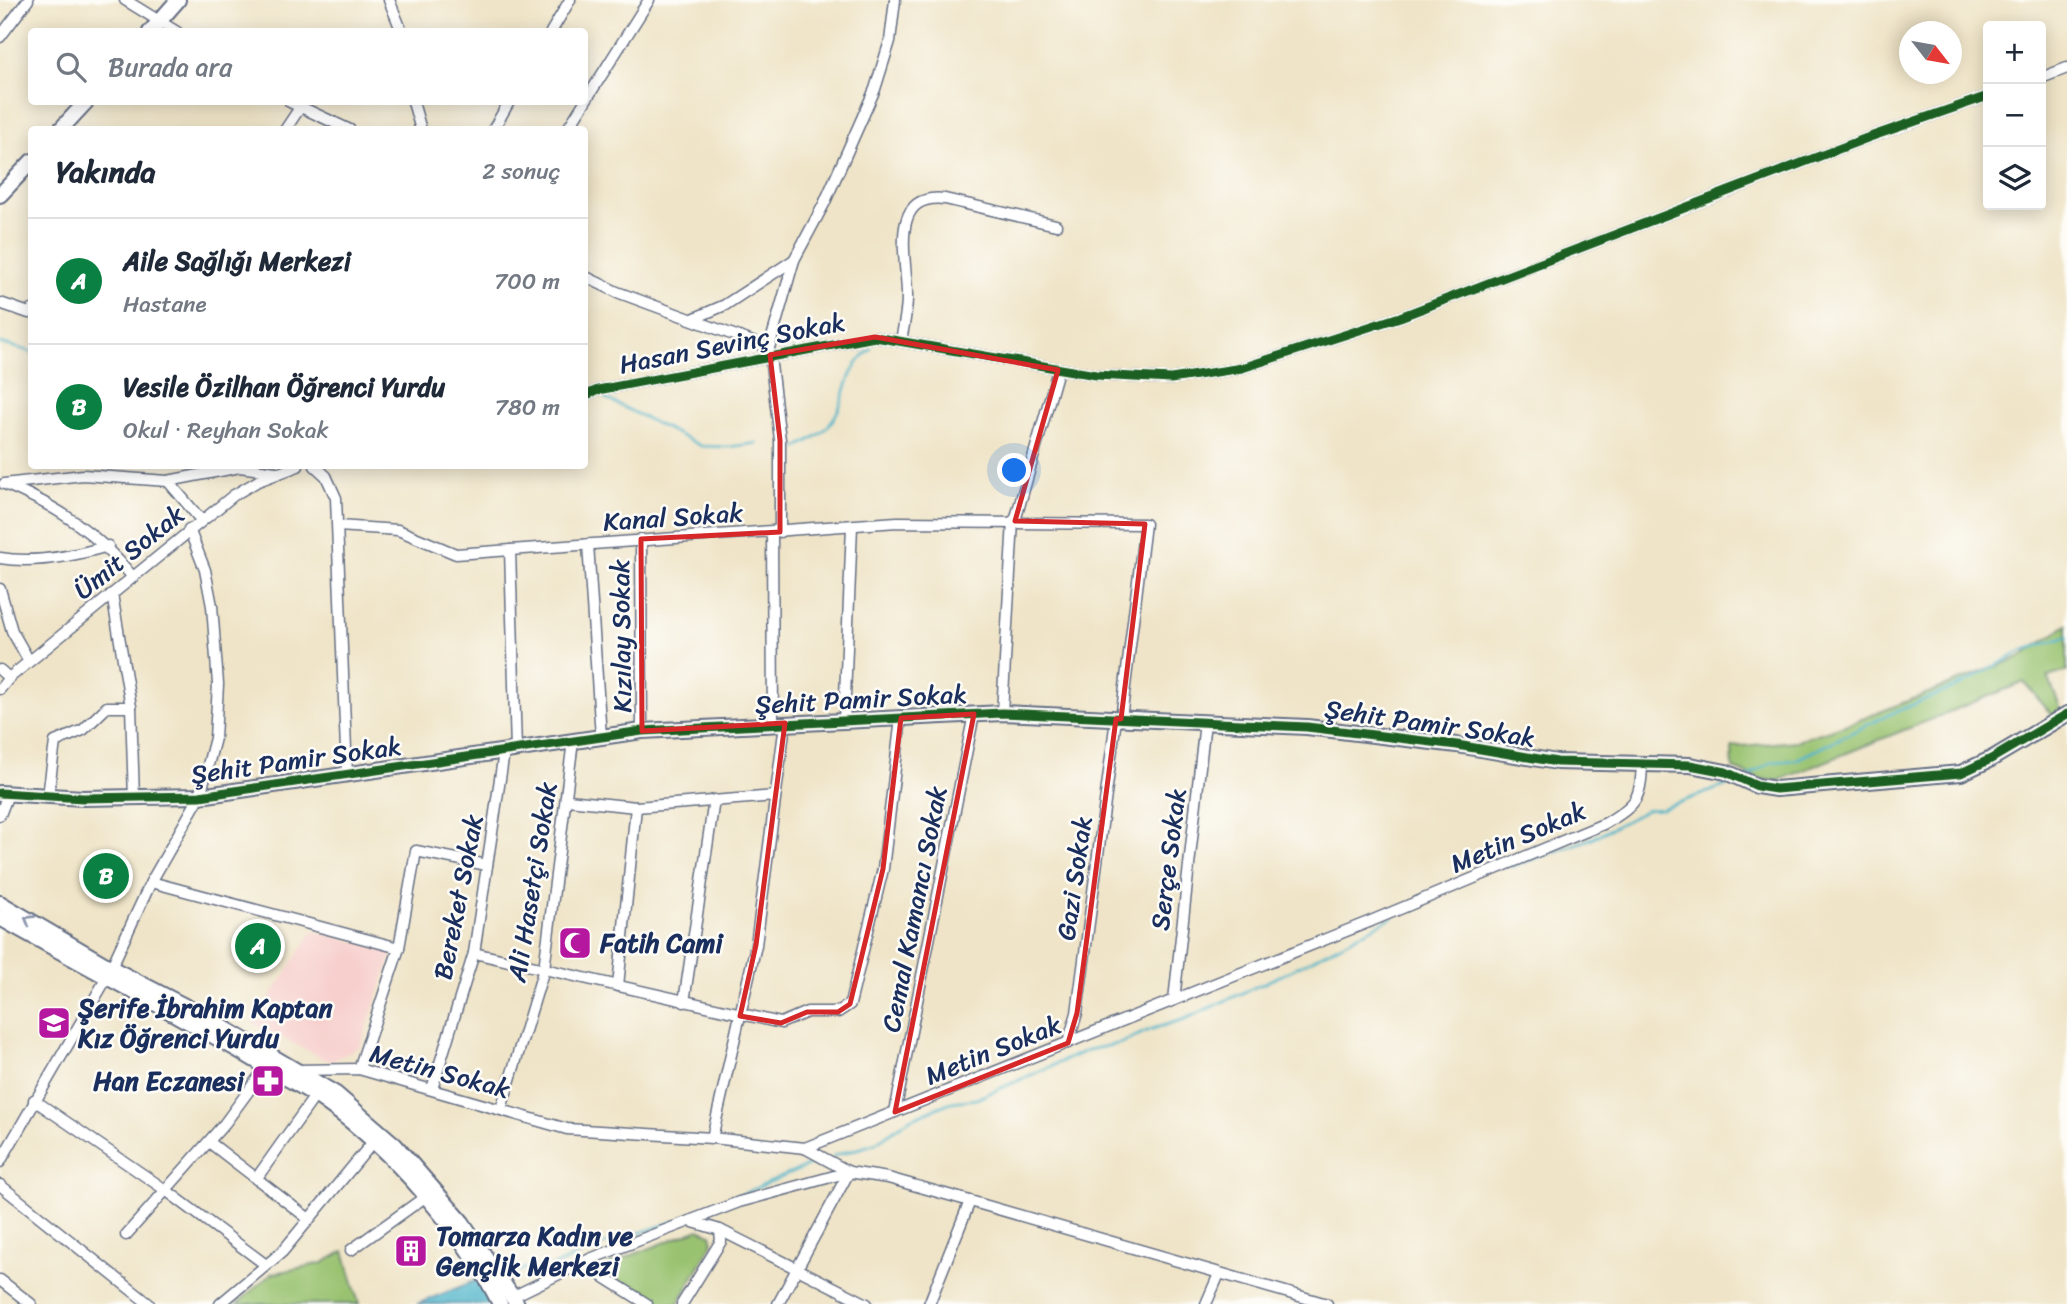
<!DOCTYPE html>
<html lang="tr">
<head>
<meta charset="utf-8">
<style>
  :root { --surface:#fff; --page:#f2f2f3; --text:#1f2937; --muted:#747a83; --line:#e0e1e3; --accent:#0b8043 }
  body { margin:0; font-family:Sriracha,sans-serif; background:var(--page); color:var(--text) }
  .controls { position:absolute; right:21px; top:21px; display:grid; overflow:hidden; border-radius:7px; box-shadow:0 4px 18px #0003 }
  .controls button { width:63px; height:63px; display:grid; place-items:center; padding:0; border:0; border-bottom:2px solid var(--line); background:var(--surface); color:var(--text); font:35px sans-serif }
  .compass { position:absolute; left:1899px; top:21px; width:63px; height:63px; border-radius:50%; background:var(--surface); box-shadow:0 4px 18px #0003; rotate:121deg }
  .you { position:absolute; left:1015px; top:471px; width:24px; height:24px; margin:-18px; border:5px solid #fff; border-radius:50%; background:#1a73e8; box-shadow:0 0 0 10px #1a73e833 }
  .badge { display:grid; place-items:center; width:46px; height:46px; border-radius:50%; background:var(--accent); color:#fff; font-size:23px; font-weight:700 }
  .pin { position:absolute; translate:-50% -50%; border:4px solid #fff; box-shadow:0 2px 7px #0006 }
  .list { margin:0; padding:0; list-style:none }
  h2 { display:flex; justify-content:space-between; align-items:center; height:91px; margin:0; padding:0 28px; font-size:30px }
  h2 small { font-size:23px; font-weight:400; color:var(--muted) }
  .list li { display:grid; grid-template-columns:46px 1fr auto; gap:21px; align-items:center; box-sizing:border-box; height:126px; padding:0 28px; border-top:2px solid var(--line) }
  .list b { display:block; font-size:26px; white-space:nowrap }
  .list p { margin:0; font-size:23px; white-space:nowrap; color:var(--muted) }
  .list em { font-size:23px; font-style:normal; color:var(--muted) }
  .icon { flex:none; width:38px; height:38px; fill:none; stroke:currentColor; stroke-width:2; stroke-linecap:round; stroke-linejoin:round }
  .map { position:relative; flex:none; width:2067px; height:1304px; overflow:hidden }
  .search { position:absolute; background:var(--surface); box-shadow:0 4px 18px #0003; left:28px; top:28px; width:560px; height:77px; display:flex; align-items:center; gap:18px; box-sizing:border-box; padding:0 24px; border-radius:7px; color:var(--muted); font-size:26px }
  .panel { position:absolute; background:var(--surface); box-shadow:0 4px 18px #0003; left:28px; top:126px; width:560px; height:343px; border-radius:7px }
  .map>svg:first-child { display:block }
  .built { fill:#f7d0cd }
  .green { fill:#99c26f; stroke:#5a7866; stroke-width:2 }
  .water { fill:#4bb3c9; stroke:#337194; stroke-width:2 }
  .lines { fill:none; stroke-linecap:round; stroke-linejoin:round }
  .stream { stroke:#4bb3c9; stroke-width:2.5 }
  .street-casing { stroke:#656e83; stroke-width:13 }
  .secondary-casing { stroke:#656e83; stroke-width:18 }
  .street { stroke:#fff; stroke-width:10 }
  .secondary { stroke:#fff; stroke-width:14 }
  .cycleway-casing { stroke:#fdfcf7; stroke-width:13 }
  .cycleway { stroke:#1b5e20; stroke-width:9 }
  .oneway { stroke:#8d97ae }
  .marked { fill:none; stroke:#d62828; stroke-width:5; stroke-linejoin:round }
  .labels { text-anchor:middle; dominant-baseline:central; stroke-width:5; stroke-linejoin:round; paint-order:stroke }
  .street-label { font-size:26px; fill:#1b2f5e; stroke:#fdfcf7 }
  .poi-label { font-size:26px; font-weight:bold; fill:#1b2f5e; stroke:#fdfcf7; text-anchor:start }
</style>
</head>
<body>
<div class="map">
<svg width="2067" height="1304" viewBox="0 0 2067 1304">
  <rect width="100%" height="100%" fill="#fdfcf7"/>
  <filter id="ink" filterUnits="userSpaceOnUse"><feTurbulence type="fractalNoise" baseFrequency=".0143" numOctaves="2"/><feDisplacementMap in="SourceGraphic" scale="14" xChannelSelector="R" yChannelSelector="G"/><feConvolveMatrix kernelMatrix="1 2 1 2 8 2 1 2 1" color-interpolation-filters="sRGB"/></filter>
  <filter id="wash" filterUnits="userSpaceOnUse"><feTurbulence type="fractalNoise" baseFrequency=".00686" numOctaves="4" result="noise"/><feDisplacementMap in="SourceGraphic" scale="28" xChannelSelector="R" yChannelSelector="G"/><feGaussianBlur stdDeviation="1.57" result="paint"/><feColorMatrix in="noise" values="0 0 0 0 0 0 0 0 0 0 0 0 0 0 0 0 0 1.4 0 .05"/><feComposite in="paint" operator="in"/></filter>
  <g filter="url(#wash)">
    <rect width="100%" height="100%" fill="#efe4c7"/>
    <path class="built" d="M313 931 393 952 360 1047 330 1062 253 1023Z"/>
    <g class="green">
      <path d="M2067 625V671L2048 677 2064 717 2058 722 2024 682 1777 781 1760 779 1733 769 1732 747 1796 741 1857 721 2020 657Z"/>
      <path d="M699 1229 711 1234 713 1242 678 1304H656L606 1273 607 1265Z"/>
      <path d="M344 1251 359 1304H237L271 1274 323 1263Z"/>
    </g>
    <path class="water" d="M482 1278 497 1304H417Z"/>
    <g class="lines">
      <g class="stream">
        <path d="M0 343 32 352"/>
        <path d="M605 398 701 446 729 447 758 443"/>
        <path d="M796 448C807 442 820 436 828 426 850 401 840 374 871 349"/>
        <path d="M1749 776 1772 762 1795 760 1888 715 1963 684 2024 650 2067 637"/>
        <path d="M1511 867 1593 838 1647 810 1661 809 1736 782"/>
        <path d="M833 1156 874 1144 910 1119 951 1102 976 1099 1088 1050 1122 1043 1149 1030 1185 1019 1284 974 1393 917"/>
        <path d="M698 1213 817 1162"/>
        <path d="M511 1273 530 1267 550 1268 599 1246 676 1221"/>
      </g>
    </g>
  </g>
  <g filter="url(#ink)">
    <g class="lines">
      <defs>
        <g id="street">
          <path d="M125 0 177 32"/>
          <path d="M389 0 402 32"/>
          <path d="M551 32 570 0"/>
          <path d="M0 37 28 0"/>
          <path d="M2041 78 2067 68"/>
          <path d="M290 102 350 130"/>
          <path d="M413 102 421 130"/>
          <path d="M285 130 301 106"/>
          <path d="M493 130 509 102"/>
          <path d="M567 130 649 0"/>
          <path d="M584 276 617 292 769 348"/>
          <path d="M0 303 29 313 32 310"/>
          <path d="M695 318 725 305 794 260"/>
          <path d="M901 340C904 326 907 311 907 297 908 263 886 192 945 199L1056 225"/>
          <path d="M584 396 598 390 875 337 1096 375 1171 379 1242 368 1400 317 1867 138 1988 96"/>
          <path d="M315 466 326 476 336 498 347 775"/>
          <path d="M168 481 201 520"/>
          <path d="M4 484 83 475 168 481 240 467 276 472"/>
          <path d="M7 485C57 506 97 533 132 576"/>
          <path d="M1015 521 1058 370"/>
          <path d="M338 526 398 530 456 554 897 522 1145 524 1121 719"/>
          <path d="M772 532 773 724"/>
          <path d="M780 532V440L769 348 794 260 824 204 875 89 890 41 895 0"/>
          <path d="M641 539 642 731"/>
          <path d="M588 544 601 737"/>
          <path d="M510 550 516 750"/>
          <path d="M0 558C34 564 74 556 108 546"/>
          <path d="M0 589 12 631 29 661"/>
          <path d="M112 594 131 707 134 798"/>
          <path d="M0 670 9 678"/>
          <path d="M0 689 9 678 234 495 258 481 298 466"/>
          <path d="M1002 713 1013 521"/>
          <path d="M844 721 852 526"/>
          <path d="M48 796 55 742 83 730 107 707H131"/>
          <path d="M568 800 636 807 775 796"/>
          <path d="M0 815 8 794"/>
          <path d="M151 882 399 948"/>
          <path d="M474 953 781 1023 807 1012H838L850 1004 883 869 901 718"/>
          <path d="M111 968 151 882 200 796 215 738 218 684 212 606 205 570 189 529"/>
          <path d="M618 986 636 807"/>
          <path d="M1174 1000 1205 722"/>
          <path d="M684 1002 714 800"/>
          <path d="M1068 1043 1077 1013 1116 719"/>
          <path d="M359 1069 399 948 416 851 487 865"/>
          <path d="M296 1070 359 1069 567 1129 712 1138 805 1148 1371 921 1606 823C1636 805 1641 799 1642 764"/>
          <path d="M432 1089 474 953 504 752"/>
          <path d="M34 1100 167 1191 266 1265"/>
          <path d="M501 1109 544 969 573 741"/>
          <path d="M895 1112 974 714"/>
          <path d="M712 1138 756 945 785 724"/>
          <path d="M209 1142 309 1219"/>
          <path d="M0 1162 106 979"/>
          <path d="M256 1179 315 1096"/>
          <path d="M0 1185 149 1304"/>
          <path d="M693 1222 720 1230 867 1304"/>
          <path d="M126 1235 225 1123 266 1067"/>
          <path d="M351 1250 425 1197"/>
          <path d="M582 1263 647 1304"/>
          <path d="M0 1280 31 1304"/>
          <path d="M514 1296 590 1259 739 1202 849 1172 888 1178 970 1201 1327 1304"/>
          <path d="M220 1304 282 1252 373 1142"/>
          <path d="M682 1304 721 1241 720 1230"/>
          <path d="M778 1304 849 1172 805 1148"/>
          <path d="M929 1304 970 1201"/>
          <path d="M1206 1304 1219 1274"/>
        </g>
        <g id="secondary">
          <path d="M150 32 178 0"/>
          <path d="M60 130 86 102"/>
          <path d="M0 195 32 161"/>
          <path d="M0 793 83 798 200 796 642 731 1002 713 1307 727 1457 745 1557 762 1690 765 1726 772 1757 786 1776 789 1961 773 1991 759 2067 714"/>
          <path d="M0 903 111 968 202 1015 336 1094 395 1145 462 1222 517 1304"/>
          <path d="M0 918C86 967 175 1012 260 1063 282 1076 307 1088 328 1104 391 1148 466 1235 500 1304"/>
        </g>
      </defs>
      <use href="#street" class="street-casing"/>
      <use href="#secondary" class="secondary-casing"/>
      <use href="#street" class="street"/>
      <use href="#secondary" class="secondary"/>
      <defs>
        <g id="cycleway">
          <path d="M584 396 598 390 875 337 1096 375 1171 379 1242 368 1400 317 1867 138 1988 96"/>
          <path d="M0 793 83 798 200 796 642 731 1002 713 1307 727 1457 745 1557 762 1690 765 1726 772 1757 786 1776 789 1961 773 1991 759 2067 714"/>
        </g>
      </defs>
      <use href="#cycleway" class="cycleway-casing"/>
      <use href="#cycleway" class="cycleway"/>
    </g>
    <defs><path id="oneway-chevron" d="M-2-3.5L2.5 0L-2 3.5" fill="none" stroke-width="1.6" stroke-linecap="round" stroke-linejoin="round" transform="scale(1.75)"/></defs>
    <use class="oneway" href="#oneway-chevron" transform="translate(29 920) rotate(-150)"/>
  </g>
  <path class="marked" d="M875 337 1058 370 1015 521 1145 524 1121 719H1116L1077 1013 1068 1043 895 1112 974 714 901 718 883 869 850 1004 838 1012H807L781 1023 740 1016 756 945 785 723 642 731 641 539 780 532V440L770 355Z"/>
  <defs>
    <symbol id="mosque-square" viewBox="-11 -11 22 22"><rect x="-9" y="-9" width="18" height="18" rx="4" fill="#b5179e" stroke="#fdfcf7"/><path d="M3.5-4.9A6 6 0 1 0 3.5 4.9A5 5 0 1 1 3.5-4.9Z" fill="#fff"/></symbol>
    <symbol id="school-square" viewBox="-11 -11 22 22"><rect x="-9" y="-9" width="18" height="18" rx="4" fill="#b5179e" stroke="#fdfcf7"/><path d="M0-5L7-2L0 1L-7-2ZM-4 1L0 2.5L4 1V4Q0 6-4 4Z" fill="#fff"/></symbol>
    <symbol id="pharmacy-square" viewBox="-11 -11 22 22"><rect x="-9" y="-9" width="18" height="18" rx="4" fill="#b5179e" stroke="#fdfcf7"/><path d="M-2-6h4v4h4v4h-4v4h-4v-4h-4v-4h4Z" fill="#fff"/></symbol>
    <symbol id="building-square" viewBox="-11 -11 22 22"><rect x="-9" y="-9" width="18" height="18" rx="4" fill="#b5179e" stroke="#fdfcf7"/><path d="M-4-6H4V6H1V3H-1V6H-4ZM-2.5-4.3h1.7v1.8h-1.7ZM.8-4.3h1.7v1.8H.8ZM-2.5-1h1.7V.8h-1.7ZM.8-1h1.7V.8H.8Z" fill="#fff"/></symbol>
  </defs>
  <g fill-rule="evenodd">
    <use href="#mosque-square" x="556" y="924" width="38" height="38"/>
    <use href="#school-square" x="35" y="1004" width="38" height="38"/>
    <use href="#pharmacy-square" x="249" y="1062" width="38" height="38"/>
    <use href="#building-square" x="392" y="1232" width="38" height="38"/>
  </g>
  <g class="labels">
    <g class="street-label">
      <text transform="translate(732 343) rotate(-11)">Hasan Sevinç Sokak</text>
      <text transform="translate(673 517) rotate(-4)">Kanal Sokak</text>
      <text transform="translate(129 552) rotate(-39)">Ümit Sokak</text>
      <text transform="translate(621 636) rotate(-91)">Kızılay Sokak</text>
      <text transform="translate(861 699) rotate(-3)">Şehit Pamir Sokak</text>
      <text transform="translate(1430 723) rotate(8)">Şehit Pamir Sokak</text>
      <text transform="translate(296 760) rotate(-8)">Şehit Pamir Sokak</text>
      <text transform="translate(1518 837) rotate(-23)">Metin Sokak</text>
      <text transform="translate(1168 859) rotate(-83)">Serçe Sokak</text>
      <text transform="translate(1074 878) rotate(-82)">Gazi Sokak</text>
      <text transform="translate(532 882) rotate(-81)">Ali Hasetçi Sokak</text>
      <text transform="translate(458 897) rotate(-79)">Bereket Sokak</text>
      <text transform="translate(914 909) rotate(-79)">Cemal Kamancı Sokak</text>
      <text transform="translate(993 1050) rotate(-22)">Metin Sokak</text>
      <text transform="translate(440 1071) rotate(15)">Metin Sokak</text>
    </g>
    <g class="poi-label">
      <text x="600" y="943">Fatih Cami</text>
      <text x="78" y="1008">Şerife İbrahim Kaptan<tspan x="78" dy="30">Kız Öğrenci Yurdu</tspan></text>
      <text x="244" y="1081" text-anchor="end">Han Eczanesi</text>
      <text x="436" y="1236">Tomarza Kadın ve<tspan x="436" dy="30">Gençlik Merkezi</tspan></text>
    </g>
  </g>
</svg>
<div class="controls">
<button>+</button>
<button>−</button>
<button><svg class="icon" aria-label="layers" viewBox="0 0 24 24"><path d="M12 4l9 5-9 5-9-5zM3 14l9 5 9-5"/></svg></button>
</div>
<svg class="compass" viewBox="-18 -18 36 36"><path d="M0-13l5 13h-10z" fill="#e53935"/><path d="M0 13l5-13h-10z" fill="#747a83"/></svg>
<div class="you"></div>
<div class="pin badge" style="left:258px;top:946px">A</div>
<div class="pin badge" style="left:106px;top:876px">B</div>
<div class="search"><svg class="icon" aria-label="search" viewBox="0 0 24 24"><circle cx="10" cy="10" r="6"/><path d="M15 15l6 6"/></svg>Burada ara</div>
<section class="panel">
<h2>Yakında<small>2 sonuç</small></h2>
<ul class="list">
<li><span class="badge">A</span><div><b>Aile Sağlığı Merkezi</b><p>Hastane</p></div><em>700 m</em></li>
<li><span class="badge">B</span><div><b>Vesile Özilhan Öğrenci Yurdu</b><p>Okul · Reyhan Sokak</p></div><em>780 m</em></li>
</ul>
</section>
</div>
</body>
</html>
